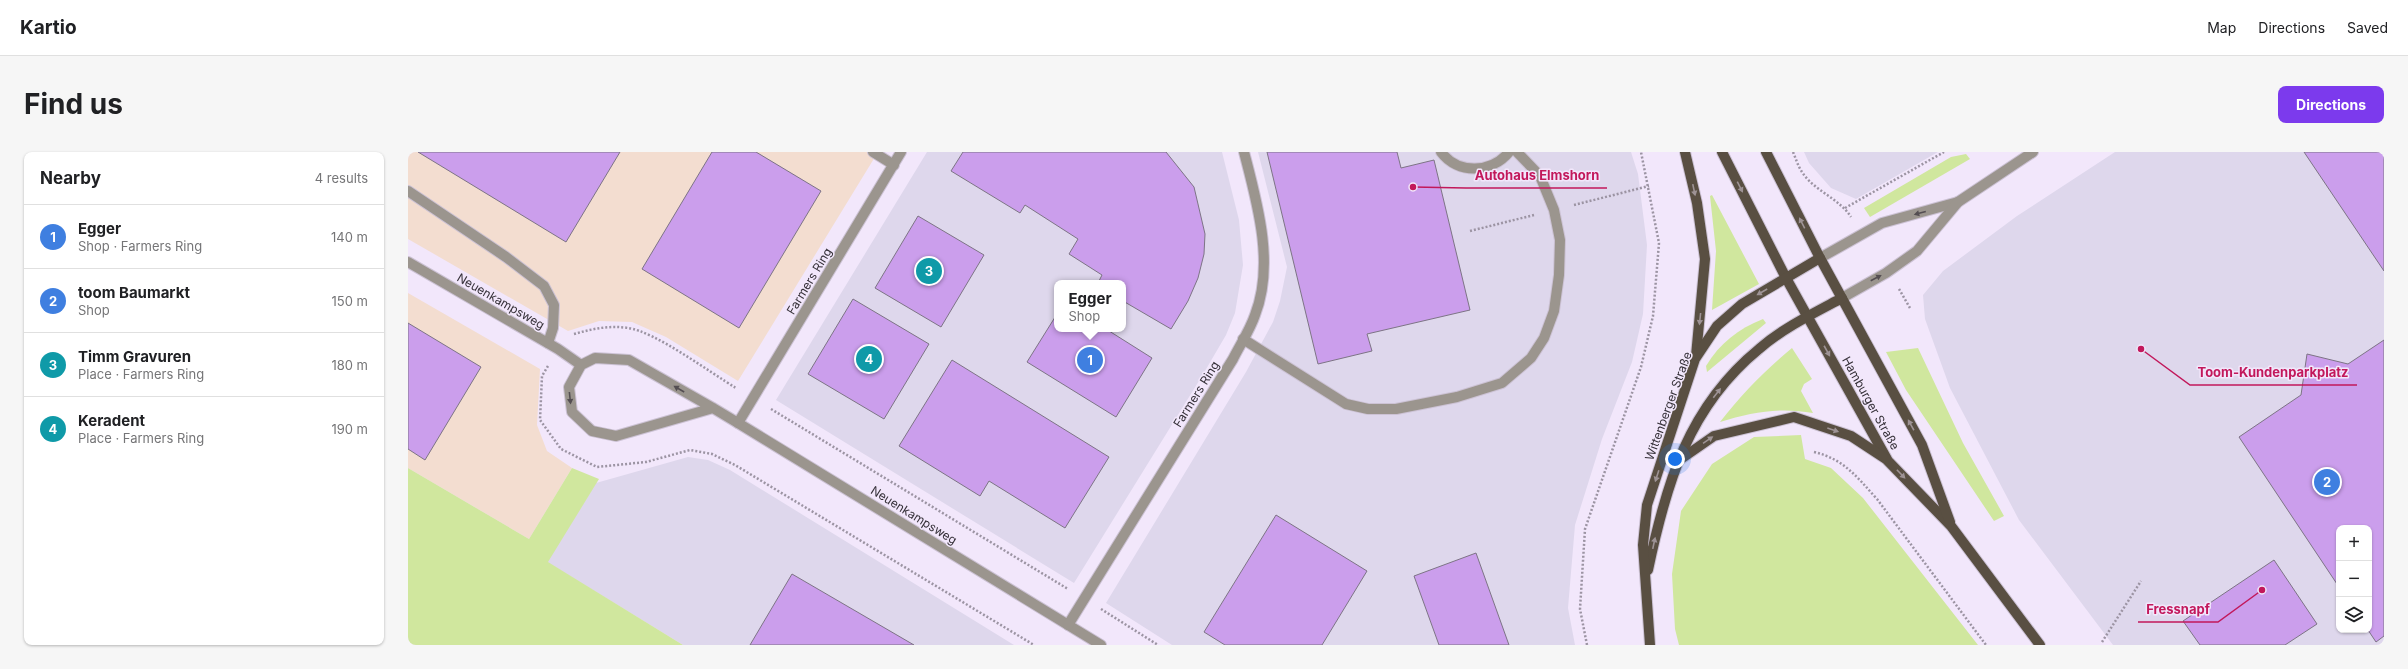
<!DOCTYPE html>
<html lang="en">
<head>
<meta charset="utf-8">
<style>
  :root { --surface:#fff; --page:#f6f6f6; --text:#202124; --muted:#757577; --line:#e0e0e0; --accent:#7c3aed }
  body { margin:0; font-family:Inter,sans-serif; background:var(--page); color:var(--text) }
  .controls { position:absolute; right:12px; bottom:12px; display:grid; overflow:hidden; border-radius:8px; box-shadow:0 1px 3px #0004 }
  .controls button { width:36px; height:36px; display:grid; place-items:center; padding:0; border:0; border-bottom:1px solid var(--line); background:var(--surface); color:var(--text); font:20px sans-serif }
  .you { position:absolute; left:1267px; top:307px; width:14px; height:14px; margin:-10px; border:3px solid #fff; border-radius:50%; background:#1a73e8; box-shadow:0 0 0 6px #1a73e833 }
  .badge { display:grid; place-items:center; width:26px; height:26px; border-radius:50%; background:var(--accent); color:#fff; font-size:13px; font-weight:700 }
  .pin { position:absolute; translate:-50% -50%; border:2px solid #fff; box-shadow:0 1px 4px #0006 }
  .popup { position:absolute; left:646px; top:128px; width:72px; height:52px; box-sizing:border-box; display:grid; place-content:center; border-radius:8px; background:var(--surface); filter:drop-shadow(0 1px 3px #0005); font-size:13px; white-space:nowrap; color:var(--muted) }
  .popup b { font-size:15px; color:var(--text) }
  .popup::after { content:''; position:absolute; left:50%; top:100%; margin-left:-8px; border:8px solid transparent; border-top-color:var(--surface) }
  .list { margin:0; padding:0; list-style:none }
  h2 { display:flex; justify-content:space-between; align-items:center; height:52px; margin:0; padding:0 16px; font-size:17px }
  h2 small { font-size:13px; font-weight:400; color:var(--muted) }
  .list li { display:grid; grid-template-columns:26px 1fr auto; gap:12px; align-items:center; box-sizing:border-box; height:64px; padding:0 16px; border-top:1px solid var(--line) }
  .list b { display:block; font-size:15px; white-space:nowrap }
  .list p { margin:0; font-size:13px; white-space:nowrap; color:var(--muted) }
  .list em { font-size:13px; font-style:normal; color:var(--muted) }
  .icon { flex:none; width:22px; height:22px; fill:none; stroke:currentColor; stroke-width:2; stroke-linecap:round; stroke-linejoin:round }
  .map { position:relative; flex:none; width:1976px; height:493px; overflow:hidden; border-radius:8px }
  header { display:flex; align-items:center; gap:24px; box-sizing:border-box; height:56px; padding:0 20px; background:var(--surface); border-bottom:1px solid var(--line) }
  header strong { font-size:19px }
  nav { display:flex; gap:22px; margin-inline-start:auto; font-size:14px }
  .intro { display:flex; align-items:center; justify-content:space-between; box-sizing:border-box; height:96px; padding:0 24px }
  h1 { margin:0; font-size:28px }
  .button { padding:10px 18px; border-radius:8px; background:var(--accent); color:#fff; font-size:14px; font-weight:700 }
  main { display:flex; gap:24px; padding:0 24px }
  aside { flex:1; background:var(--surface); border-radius:8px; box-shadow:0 1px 3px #0004 }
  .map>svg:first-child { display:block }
  .commercial { fill:#ded7ec; fill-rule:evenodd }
  .industrial { fill:#f3ddd0 }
  .green { fill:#d0e79e }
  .building { fill:#cb9eec; stroke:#7d7485 }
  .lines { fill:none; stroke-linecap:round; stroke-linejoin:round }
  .minor-casing { stroke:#ccc2d4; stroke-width:12 }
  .major-casing { stroke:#ccc2d4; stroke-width:12 }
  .path { stroke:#9c94a3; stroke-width:2.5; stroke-dasharray:2 2; stroke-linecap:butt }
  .minor { stroke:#9b958e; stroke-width:10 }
  .major { stroke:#594f42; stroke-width:10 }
  .oneway { fill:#9e9395 }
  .oneway2 { fill:#544e52 }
  .labels { text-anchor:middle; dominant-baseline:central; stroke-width:3; stroke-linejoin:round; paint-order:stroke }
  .street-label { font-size:12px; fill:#353038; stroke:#f2e7fb }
  .leader { fill:none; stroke:#c2185b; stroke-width:1.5 }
  .callout-dot { fill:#c2185b; stroke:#f2e7fb; stroke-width:1.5 }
  .callout-label { font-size:13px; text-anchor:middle; font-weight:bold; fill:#c2185b; stroke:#f2e7fb; stroke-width:3; stroke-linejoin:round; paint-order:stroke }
</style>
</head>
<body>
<header>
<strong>Kartio</strong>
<nav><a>Map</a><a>Directions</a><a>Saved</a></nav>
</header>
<div class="intro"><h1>Find us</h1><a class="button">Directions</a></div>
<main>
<aside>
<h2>Nearby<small>4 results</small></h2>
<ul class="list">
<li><span class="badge" style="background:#3f7fe0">1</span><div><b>Egger</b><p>Shop · Farmers Ring</p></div><em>140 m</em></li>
<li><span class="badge" style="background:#3f7fe0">2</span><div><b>toom Baumarkt</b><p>Shop</p></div><em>150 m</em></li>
<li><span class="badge" style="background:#0f9aa8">3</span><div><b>Timm Gravuren</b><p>Place · Farmers Ring</p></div><em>180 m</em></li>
<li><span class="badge" style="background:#0f9aa8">4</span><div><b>Keradent</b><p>Place · Farmers Ring</p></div><em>190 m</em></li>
</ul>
</aside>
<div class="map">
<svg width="1976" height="493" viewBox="0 0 1976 493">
  <rect width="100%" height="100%" fill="#f2e7fb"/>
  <g class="commercial">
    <path d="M519 0H814L831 68 835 113 827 161 818 183 794 224 666 431 368 248ZM649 131H715V177H649Z"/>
    <path d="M850 0H1223L1230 22 1239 93 1235 162 1224 210 1194 287 1167 373 1160 456 1167 493H764L698 451 838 220 865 170 872 149 879 115Z"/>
    <path d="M1396 0H1530L1448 47 1423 36 1401 11Z"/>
    <path d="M1707 0H1976V493H1705L1611 368 1542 236 1517 167 1515 143 1535 119 1609 64ZM1931 376H1961V478H1931Z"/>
    <path d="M280 305 300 308 322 318 606 493H275L139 410 188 331Z"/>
  </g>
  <g class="industrial">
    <path d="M0 0H470L330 229 258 185 224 170 191 169 160 179 0 87Z"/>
    <path d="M0 141 132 217 129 273 139 299 164 316 121 387 0 316Z"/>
  </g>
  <g class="green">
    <path d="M1558 2 1562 7 1462 65 1456 56 1543 5Z"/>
    <path d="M1304 43 1351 132 1304 158 1308 99 1302 44Z"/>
    <path d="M1355 167 1358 171 1299 220 1298 214C1312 191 1330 177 1355 167Z"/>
    <path d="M1384 196 1404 227 1396 232 1393 239 1405 261C1372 255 1344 260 1312 270 1334 242 1356 219 1384 196Z"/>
    <path d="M1510 196 1555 291 1596 364 1586 369 1498 238 1478 200Z"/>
    <path d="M1393 283 1397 307 1423 316 1455 346 1570 493H1271L1267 477 1264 422 1273 359 1304 312 1346 285Z"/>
    <path d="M0 316 121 387 164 316 191 327 140 410 275 493H0Z"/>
  </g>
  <g class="building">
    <path d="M10 0H212L158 90Z"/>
    <path d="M304 0H348L413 39 331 176 234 117Z"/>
    <path d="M555 0H758L786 35 797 82 796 102 790 126 780 149 763 177 715 149V131H690L694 123 661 102 670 87 617 53 612 61 543 19Z"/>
    <path d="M859 0H989L993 16 1026 8 1062 158 959 182 964 199 910 212Z"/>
    <path d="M1896 0H1976V119Z"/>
    <path d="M510 64 576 103 533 175 467 136Z"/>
    <path d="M445 147 521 192 476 267 400 222Z"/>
    <path d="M649 162V177H698L744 206 708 265 619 210Z"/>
    <path d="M0 171 73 215 17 308 0 297Z"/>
    <path d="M1976 188V484L1968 490 1960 478 1961 376H1931V435L1831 285 1893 243 1899 202 1940 212Z"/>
    <path d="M544 208 701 305 657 376 581 329 572 344 491 294Z"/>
    <path d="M868 363 959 419 914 493H817L796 480Z"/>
    <path d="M1068 401 1101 493H1031L1006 424Z"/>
    <path d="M1866 408 1909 472 1877 493H1792L1775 469Z"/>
    <path d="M384 422 506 493H342Z"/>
  </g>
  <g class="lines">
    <defs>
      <g id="minor">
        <path d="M465 0 486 13"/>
        <path d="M1033 0C1050 23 1084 21 1101 0"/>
        <path d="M0 39 98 105 136 134 146 153 145 176 140 191"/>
        <path d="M1412 106 1474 71 1550 50"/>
        <path d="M0 110 150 197 173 213"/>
        <path d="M1434 146 1478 121 1509 99 1550 50 1625 0"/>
        <path d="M835 187 938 252 960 257H988L1049 245 1094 231 1123 206 1136 186 1146 159 1151 123 1152 88 1146 58 1132 24 1109 0"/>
        <path d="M305 256 208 284 184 279 164 260 161 235 173 213 187 206 221 208 305 256 330 271 693 493"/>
        <path d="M330 271 493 0"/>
        <path d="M660 473 825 207C832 193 842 178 847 163 867 112 849 50 836 0"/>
      </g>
      <g id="major">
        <path d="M1277 0 1289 51 1297 107 1288 204"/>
        <path d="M1314 0 1378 126 1480 309 1543 374 1632 493"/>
        <path d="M1358 0 1412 106 1514 293 1542 370"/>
        <path d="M1270 309 1306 284 1386 265 1443 284 1478 307"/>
        <path d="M1240 418C1258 332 1280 255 1351 197 1375 176 1406 161 1434 146"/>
        <path d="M1242 493 1235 393 1239 353 1287 207 1309 174 1334 152 1412 106"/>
      </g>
    </defs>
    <use href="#minor" class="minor-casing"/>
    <use href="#major" class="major-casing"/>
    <g class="path">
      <path d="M1385 0C1388 7 1390 14 1394 20 1406 39 1431 46 1443 65"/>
      <path d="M1166 53 1241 34"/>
      <path d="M1437 56 1536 0"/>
      <path d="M1062 79 1126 63"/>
      <path d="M1491 137 1502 156"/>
      <path d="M166 182C184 177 201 173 220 176 246 179 303 221 328 236"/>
      <path d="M140 214 134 224 132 268 153 297 189 315 238 310 282 298 304 302 327 313 626 493"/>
      <path d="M363 257 660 437"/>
      <path d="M1406 300C1436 307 1449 325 1469 347L1578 493"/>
      <path d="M693 457 750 493"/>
      <path d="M1694 490 1733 429"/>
      <path d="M1179 493 1172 457 1177 377 1233 215 1245 164 1251 91 1233 0"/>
    </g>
    <use href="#minor" class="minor"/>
    <use href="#major" class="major"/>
  </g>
  <defs><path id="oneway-solid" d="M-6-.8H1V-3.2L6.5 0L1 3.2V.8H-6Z"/></defs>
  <g class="oneway">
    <use href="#oneway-solid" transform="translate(1332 35) rotate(63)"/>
    <use href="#oneway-solid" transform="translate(1286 38) rotate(78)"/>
    <use href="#oneway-solid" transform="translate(1394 71) rotate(-117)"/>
    <use href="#oneway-solid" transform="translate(1354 140) rotate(150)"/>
    <use href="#oneway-solid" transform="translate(1292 167) rotate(96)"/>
    <use href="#oneway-solid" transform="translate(1419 199) rotate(61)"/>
    <use href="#oneway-solid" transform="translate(1309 241) rotate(-52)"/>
    <use href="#oneway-solid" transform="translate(1503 273) rotate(-119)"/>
    <use href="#oneway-solid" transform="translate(1425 278) rotate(19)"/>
    <use href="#oneway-solid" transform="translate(1300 288) rotate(-34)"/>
    <use href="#oneway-solid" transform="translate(1493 322) rotate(46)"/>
    <use href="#oneway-solid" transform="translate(1249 324) rotate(108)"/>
    <use href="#oneway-solid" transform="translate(1246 391) rotate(-78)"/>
  </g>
  <g class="oneway2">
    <use href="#oneway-solid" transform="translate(1512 61) rotate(165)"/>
    <use href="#oneway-solid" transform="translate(1468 126) rotate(-28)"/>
    <use href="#oneway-solid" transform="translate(271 237) rotate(-150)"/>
    <use href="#oneway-solid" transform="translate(162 246) rotate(84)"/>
  </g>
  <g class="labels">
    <g class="street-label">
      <text transform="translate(401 129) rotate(-59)">Farmers Ring</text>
      <text transform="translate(93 149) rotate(30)">Neuenkampsweg</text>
      <text transform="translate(788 242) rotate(-58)">Farmers Ring</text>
      <text transform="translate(1463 251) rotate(61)">Hamburger Straße</text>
      <text transform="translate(1260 254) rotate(-70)">Wittenberger Straße</text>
      <text transform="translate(506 363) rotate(32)">Neuenkampsweg</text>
    </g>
  </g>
  <path class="leader" d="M1005 35L1058 36H1199M1733 197L1782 233H1949M1854 438L1810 470H1730"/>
  <g class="callout-dot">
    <circle cx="1005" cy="35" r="4"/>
    <circle cx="1733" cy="197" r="4"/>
    <circle cx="1854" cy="438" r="4"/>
  </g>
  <g class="callout-label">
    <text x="1129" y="28">Autohaus Elmshorn</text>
    <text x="1865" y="225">Toom-Kundenparkplatz</text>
    <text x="1770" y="462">Fressnapf</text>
  </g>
</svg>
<div class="controls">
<button>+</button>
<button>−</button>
<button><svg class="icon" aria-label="layers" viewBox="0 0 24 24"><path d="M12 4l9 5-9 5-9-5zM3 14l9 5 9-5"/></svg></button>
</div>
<div class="you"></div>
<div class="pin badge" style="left:682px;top:208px;background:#3f7fe0">1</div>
<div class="popup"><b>Egger</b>Shop</div>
<div class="pin badge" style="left:1919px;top:330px;background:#3f7fe0">2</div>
<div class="pin badge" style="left:521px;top:119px;background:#0f9aa8">3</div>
<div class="pin badge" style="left:461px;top:207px;background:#0f9aa8">4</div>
</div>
</main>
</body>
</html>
